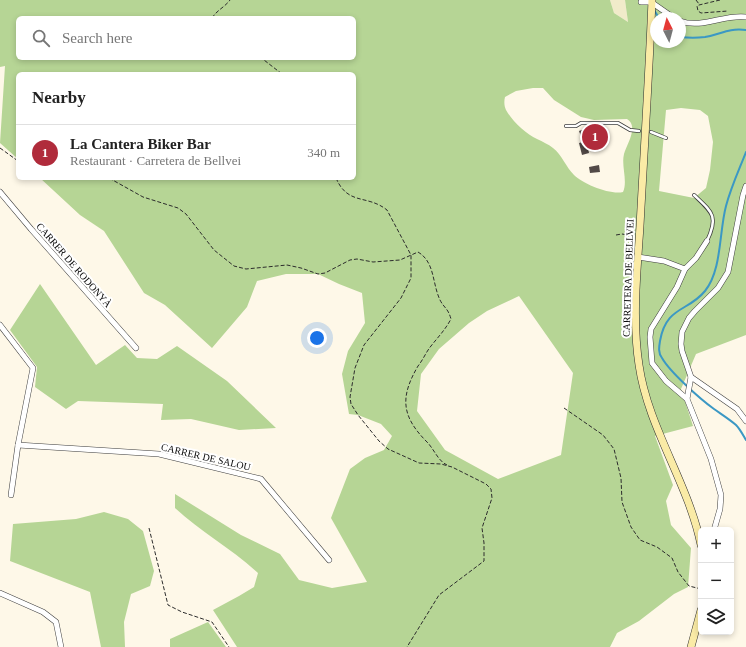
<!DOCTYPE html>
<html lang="en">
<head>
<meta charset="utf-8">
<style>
  :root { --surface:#fff; --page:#f2f2f2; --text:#222; --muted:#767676; --line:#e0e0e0; --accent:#b02b3b }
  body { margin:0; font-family:"Times New Roman",serif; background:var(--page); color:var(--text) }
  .controls { position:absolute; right:12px; bottom:12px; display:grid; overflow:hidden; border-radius:6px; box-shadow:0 2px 6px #0003 }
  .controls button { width:36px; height:36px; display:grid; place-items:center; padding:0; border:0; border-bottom:1px solid var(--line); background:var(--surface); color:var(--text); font:20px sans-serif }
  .compass { position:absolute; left:650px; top:12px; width:36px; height:36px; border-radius:50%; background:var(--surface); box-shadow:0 2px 6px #0003; rotate:354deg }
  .you { position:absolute; left:317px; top:338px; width:14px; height:14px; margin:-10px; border:3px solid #fff; border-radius:50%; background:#1a73e8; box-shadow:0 0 0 6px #1a73e833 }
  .badge { display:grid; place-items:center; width:26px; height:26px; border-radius:50%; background:var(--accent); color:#fff; font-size:13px; font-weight:700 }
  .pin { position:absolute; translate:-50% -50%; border:2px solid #fff; box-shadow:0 1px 4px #0006 }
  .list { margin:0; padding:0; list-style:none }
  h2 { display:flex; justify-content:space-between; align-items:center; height:52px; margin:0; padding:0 16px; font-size:17px }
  h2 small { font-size:13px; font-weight:400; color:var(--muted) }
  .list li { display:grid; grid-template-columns:26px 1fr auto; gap:12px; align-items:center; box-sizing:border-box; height:56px; padding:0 16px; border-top:1px solid var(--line) }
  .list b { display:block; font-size:15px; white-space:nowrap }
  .list p { margin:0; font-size:13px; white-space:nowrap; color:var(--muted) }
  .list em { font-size:13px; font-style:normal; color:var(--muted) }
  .icon { flex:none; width:22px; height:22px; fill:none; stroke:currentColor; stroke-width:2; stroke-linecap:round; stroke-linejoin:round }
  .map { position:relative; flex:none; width:746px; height:647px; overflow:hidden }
  .search { position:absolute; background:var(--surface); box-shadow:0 2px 6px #0003; left:16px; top:16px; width:340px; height:44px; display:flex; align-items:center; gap:10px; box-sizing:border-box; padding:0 14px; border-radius:6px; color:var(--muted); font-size:15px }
  .panel { position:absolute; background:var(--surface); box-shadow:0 2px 6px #0003; left:16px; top:72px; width:340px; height:108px; border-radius:6px }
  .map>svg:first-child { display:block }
  .farmland { fill:#f1ebca }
  .forest { fill:#b6d595; fill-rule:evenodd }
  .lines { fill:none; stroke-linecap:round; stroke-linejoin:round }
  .stream { stroke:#3b98c4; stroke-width:2 }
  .building { fill:#524a47 }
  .lane-casing { stroke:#3d3d3d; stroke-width:4 }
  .street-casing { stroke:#3d3d3d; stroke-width:6 }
  .secondary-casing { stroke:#2c2c2c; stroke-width:8 }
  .path { stroke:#2c2c2c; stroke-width:1; stroke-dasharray:4 2; stroke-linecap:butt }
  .lane { stroke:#fff; stroke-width:2.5 }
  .street { stroke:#fff; stroke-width:5 }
  .secondary { stroke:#faeba6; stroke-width:7 }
  .labels { text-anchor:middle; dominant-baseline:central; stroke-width:4; stroke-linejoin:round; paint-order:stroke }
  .street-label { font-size:10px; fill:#0a0a0a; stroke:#fff }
</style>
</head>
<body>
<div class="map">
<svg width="746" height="647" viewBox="0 0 746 647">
  <rect width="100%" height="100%" fill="#fef8e8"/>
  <path class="farmland" d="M610 0H625L628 22 614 13Z"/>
  <g class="forest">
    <path d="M0 0H610L614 13 628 22 625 0H746V335L696 354 681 389 693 426 655 436 673 485 666 501 671 525 691 548 688 587 674 594 639 621 617 633 610 647H237L213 610 239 596 254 587 258 573C232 549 201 532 175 508V494L241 535 280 554 299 580 332 588 367 582 331 518 350 469 365 458 384 450 392 436 381 424 358 415 349 414 342 374 348 351 365 323 362 293 339 284 318 274H286L257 281 247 307 212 348 165 305 144 293 104 231 80 215 40 178H354V74H18V159L0 143 5 66 0 67ZM18 18H354V58H18ZM656 18H680V42H656ZM533 88H543L554 100 581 117 594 120 627 119C639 126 627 144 624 154 621 166 628 181 623 192 610 195 583 184 574 175 566 167 562 155 553 148 548 144 543 142 537 139 526 134 512 121 506 110 504 106 504 101 505 97L516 91ZM681 108 700 110 708 116 713 142 710 170 706 188 694 198 659 191 666 110ZM519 296 573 373 561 455 498 479 445 450 417 411 421 374 439 349 469 323 487 311Z"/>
    <path d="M40 284 96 365 125 345 137 358 157 359 177 346 227 381 276 428 239 430 191 419 161 420 163 404 78 401 66 409 35 387 37 367 10 330Z"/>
    <path d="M104 512 128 519 143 531 154 571 150 586 131 594 124 622 125 647H101L90 592 10 561 13 524 76 519Z"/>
    <path d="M208 622 226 647H170V639Z"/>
  </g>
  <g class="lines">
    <g class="stream">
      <path d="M654 10 659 18"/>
      <path d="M680 37C689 38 697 38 705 37 722 34 727 28 746 30"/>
      <path d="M746 152C739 170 731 187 726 206 719 232 722 270 705 291 688 312 666 306 660 341 659 347 658 353 662 358 670 372 700 399 714 409 721 414 729 419 736 425 740 429 743 435 746 440"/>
    </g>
  </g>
  <g class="building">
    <path d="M586 126H605L606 129 598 132 602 143 588 148 589 153 582 155 579 143 583 142 579 131 587 128Z"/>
    <path d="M599 165 600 172 590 173 589 167Z"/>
  </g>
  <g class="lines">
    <defs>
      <g id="lane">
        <path d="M566 126H576L581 123H618L630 130 639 131"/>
        <path d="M651 132 666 138"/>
        <path d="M694 195C712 212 719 216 707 241"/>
      </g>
      <g id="street">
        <path d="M641 2H651L674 18"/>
        <path d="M680 21C702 29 724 14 746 17"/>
        <path d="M0 192 31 229 136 348"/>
        <path d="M638 257 664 261 685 269 696 258 707 241"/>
        <path d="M685 269 677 287 651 329 650 337 652 363 666 381 687 399"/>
        <path d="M0 325 33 368 18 445 11 495"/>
        <path d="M691 377 737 409 746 421"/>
        <path d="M18 445 159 454 261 479 329 560"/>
        <path d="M714 530 720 509 721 495 711 459 687 399 691 377 682 351 681 344 682 332 689 318 695 311 718 288 728 272 743 195 746 186"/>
        <path d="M0 593 43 612 56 622 61 647"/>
      </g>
      <g id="secondary">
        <path d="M652 0C649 76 644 151 640 226 637 272 632 320 639 365 648 428 688 482 701 545"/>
        <path d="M691 647 701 610"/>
      </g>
    </defs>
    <use href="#lane" class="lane-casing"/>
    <use href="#street" class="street-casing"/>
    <use href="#secondary" class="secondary-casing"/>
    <g class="path">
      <path d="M696 0 699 4"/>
      <path d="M720 0 699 5 697 6 698 11 701 13 728 11"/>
      <path d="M212 18C217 10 225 7 230 0"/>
      <path d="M259 58 264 60 282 74"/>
      <path d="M0 148 18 161"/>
      <path d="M109 178 143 197 178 208 186 214 214 250 234 266 246 269 287 265 301 268 318 274 325 273 350 260 357 259 373 262 400 260 418 252C435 262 432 283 440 300 444 308 448 308 451 319 445 330 439 336 431 346 426 352 423 360 418 366 400 397 401 416 427 442 434 449 438 461 447 465"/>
      <path d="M336 178C348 206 367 194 387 210L411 255V278L401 298 364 345 355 368 350 397 351 404 358 415 379 441 388 449 419 463 441 464 452 467 486 484 491 489 492 498 482 528 484 543V561L439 595 407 647"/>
      <path d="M616 235 622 234 633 236"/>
      <path d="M564 408 603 435 614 449 621 478 622 502 631 527 640 540 657 547 672 558 678 572 689 586 701 589"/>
      <path d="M149 528 168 605 182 612 212 622 229 647"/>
    </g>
    <use href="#lane" class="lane"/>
    <use href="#street" class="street"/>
    <use href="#secondary" class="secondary"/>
  </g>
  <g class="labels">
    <g class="street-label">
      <text transform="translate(74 265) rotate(49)">CARRER DE RODONYÀ</text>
      <text transform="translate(628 278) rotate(-88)">CARRETERA DE BELLVEI</text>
      <text transform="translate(206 457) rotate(13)">CARRER DE SALOU</text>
    </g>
  </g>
</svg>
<div class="controls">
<button>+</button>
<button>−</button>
<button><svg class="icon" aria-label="layers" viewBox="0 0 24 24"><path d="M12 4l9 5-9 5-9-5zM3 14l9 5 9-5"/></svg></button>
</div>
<svg class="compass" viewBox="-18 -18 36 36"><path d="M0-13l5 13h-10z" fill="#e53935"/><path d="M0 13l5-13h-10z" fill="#767676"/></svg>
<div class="you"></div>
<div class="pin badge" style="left:595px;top:137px">1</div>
<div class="search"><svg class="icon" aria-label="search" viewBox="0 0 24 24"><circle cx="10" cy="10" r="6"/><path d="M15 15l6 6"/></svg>Search here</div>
<section class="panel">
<h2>Nearby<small></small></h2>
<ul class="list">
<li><span class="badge">1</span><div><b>La Cantera Biker Bar</b><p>Restaurant · Carretera de Bellvei</p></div><em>340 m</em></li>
</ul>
</section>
</div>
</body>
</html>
